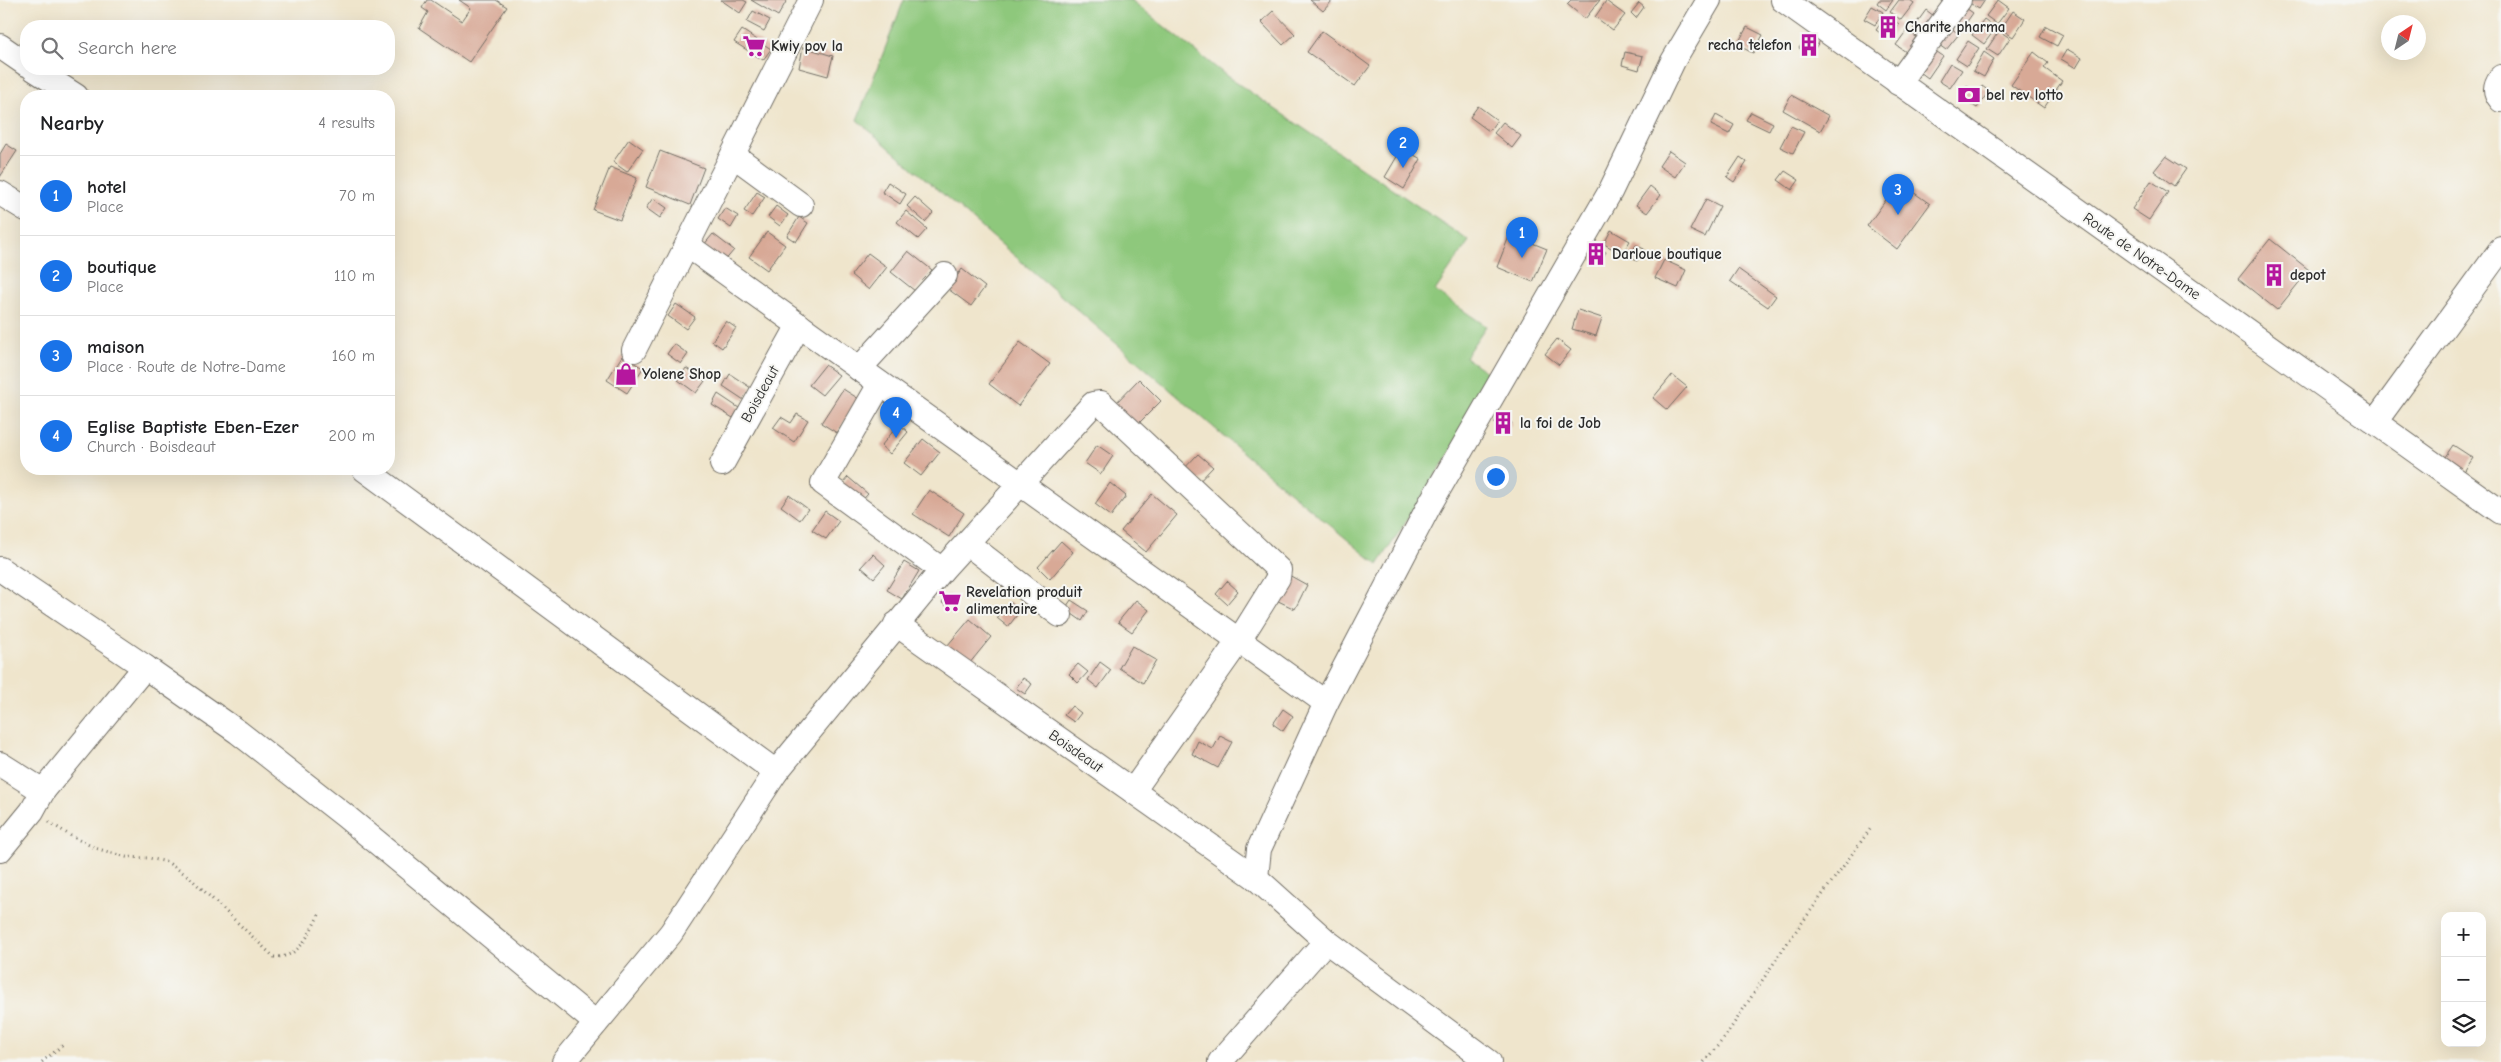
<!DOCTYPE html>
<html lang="en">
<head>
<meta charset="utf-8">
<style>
  :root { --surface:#fff; --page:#f6f6f6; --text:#202124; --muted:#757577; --line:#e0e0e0; --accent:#1a73e8 }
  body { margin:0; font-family:"Comic Neue",sans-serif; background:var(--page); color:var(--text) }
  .controls { position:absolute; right:15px; bottom:15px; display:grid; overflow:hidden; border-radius:10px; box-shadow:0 5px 20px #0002 }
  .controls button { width:45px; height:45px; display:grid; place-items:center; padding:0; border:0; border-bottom:1px solid var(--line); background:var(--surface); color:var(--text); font:25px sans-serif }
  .compass { position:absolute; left:2381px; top:15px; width:45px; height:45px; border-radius:50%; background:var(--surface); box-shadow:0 5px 20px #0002; rotate:35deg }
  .you { position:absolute; left:1495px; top:476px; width:18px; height:18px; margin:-12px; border:4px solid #fff; border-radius:50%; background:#1a73e8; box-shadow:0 0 0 8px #1a73e833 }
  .badge { display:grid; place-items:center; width:32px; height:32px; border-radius:50%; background:var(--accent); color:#fff; font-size:16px; font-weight:700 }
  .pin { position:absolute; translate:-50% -41px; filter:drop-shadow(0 1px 2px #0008) }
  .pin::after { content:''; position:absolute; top:26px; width:18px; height:15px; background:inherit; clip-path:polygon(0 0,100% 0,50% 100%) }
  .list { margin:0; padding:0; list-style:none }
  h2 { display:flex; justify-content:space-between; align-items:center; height:65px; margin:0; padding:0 20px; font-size:21px }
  h2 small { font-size:16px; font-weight:400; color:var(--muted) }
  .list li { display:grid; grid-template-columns:32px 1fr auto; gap:15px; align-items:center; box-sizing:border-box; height:80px; padding:0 20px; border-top:1px solid var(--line) }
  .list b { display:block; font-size:19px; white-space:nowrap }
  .list p { margin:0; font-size:16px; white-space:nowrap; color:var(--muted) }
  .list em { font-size:16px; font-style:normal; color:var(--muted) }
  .icon { flex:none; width:28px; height:28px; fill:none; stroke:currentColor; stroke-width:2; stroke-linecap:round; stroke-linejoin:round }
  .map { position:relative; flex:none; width:2501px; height:1062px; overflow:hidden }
  .search { position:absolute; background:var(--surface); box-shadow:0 5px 20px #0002; left:20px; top:20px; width:375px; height:55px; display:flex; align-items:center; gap:12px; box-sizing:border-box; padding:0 18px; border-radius:20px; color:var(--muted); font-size:19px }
  .panel { position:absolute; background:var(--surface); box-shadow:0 5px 20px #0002; left:20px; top:90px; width:375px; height:385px; border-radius:20px }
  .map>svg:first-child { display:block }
  .green { fill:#8ec87c; stroke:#5c7a54 }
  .building { fill:#d8a996 }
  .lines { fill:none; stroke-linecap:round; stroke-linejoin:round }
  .minor-casing { stroke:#706c63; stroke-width:26 }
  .path { stroke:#706c63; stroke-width:3; stroke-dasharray:1 4; stroke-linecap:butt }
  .minor { stroke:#fff; stroke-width:24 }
  .labels { text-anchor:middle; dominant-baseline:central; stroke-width:4; stroke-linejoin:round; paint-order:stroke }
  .poi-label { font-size:15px; font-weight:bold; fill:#2b2b2b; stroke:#f6f6f2; text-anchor:start }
  .street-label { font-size:15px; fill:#2b2b2b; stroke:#f6f6f2 }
</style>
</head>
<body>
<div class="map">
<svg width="2501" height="1062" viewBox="0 0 2501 1062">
  <rect width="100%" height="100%" fill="#f6f6f2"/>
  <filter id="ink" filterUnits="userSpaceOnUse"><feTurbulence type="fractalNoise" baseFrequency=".02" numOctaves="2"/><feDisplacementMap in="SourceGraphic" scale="10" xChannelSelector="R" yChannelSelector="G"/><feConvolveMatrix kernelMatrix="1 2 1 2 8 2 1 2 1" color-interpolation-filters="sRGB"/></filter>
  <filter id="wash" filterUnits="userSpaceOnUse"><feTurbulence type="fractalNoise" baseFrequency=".0096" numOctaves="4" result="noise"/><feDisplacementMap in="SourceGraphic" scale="20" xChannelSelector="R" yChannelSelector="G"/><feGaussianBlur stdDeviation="1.12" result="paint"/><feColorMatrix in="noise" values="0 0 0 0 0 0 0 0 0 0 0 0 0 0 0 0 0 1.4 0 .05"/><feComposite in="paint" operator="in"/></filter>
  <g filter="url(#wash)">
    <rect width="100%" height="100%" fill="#efe5cc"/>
    <path class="green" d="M904 0H1131L1228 77 1469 241 1435 291 1486 326 1465 357 1497 379 1378 565 1255 463 857 120Z"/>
    <g id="blocks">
      <g class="building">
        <path d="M427 0H431L462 21 471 8 459 0H496L507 7 469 62 419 28 428 12 422 8Z"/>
        <path d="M721 0H743L747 2 740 13Z"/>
        <path d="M751 0H787L778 16Z"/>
        <path d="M1310 0H1333L1323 11Z"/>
        <path d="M1571 0H1600L1585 19 1567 4Z"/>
        <path d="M1879 0H1893L1886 10 1877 3Z"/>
        <path d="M1899 0H1910L1914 3 1901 20 1890 12Z"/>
        <path d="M1969 0H1985L1979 9 1968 2Z"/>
        <path d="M1998 0 2009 8 1997 24 1986 16Z"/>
        <path d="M1606 1 1625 15 1613 30 1595 17Z"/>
        <path d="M1639 3 1644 7 1636 18 1631 13Z"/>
        <path d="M1872 6 1883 12 1875 25 1864 19Z"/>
        <path d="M1963 6 1973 13 1961 30 1951 23Z"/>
        <path d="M1926 10 1934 16 1921 34 1913 28Z"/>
        <path d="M753 11 770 20 764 31 747 22Z"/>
        <path d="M1273 11 1295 34 1283 45 1261 22Z"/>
        <path d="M2013 11 2025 19 2013 37 2001 29Z"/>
        <path d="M1887 15 1899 24 1889 39 1876 30Z"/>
        <path d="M1984 19 1996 28 1984 44 1972 35Z"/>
        <path d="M1948 26 1959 34 1946 50 1935 42Z"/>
        <path d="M2046 26 2063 35 2057 46 2040 37Z"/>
        <path d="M1747 27 1763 35 1753 53 1737 45Z"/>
        <path d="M742 30 771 49 763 60 734 42Z"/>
        <path d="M1907 30 1916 37 1906 52 1896 45Z"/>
        <path d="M1322 31 1370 66 1355 86 1307 52Z"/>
        <path d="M1999 31 2010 38 1998 56 1987 49Z"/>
        <path d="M1810 34 1820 41 1809 56 1799 48Z"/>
        <path d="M1968 41 1979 48 1967 66 1956 59Z"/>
        <path d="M803 47 833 56 828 76 799 68Z"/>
        <path d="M1931 48 1943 56 1928 78 1916 69Z"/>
        <path d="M2067 49 2082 58 2076 68 2061 59Z"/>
        <path d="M1625 52 1643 56 1639 70 1622 65Z"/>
        <path d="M1984 52 1994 59 1984 77 1973 71Z"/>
        <path d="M2034 52 2048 63 2044 68 2062 81 2044 108 2011 85Z"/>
        <path d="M1950 63 1962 70 1950 88 1939 81Z"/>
        <path d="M1967 86 1978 93 1982 86 1989 91 1977 108 1961 97Z"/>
        <path d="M1791 95 1829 116 1820 131 1783 110Z"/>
        <path d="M1478 106 1497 120 1489 131 1470 117Z"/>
        <path d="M1751 112 1773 123 1769 131 1746 120Z"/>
        <path d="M1716 115 1734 125 1729 134 1711 125Z"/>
        <path d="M1503 122 1521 136 1512 148 1494 133Z"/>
        <path d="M1791 126 1804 132 1793 153 1780 147Z"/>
        <path d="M629 139 643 149 627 172 613 162Z"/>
        <path d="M6 144 17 151 0 177V154Z"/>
        <path d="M1402 148 1421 159 1404 189 1385 177Z"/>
        <path d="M660 151 704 168 690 205 646 187Z"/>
        <path d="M1669 151 1685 162 1675 177 1659 166Z"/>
        <path d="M2166 156 2186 169 2174 186 2154 171Z"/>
        <path d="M1740 157 1747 162 1734 182 1727 177Z"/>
        <path d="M610 167 637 178 620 220 593 210Z"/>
        <path d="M1785 171 1799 180 1792 190 1778 180Z"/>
        <path d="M2151 181 2168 192 2149 220 2132 209Z"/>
        <path d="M888 182 906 194 900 204 882 192Z"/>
        <path d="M1899 182 1930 204 1897 249 1867 226Z"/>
        <path d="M1650 186 1661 195 1647 213 1636 205Z"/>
        <path d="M757 192 765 197 752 216 744 211Z"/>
        <path d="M915 197 933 213 925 222 907 206Z"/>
        <path d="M653 198 667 208 660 218 646 208Z"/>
        <path d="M1706 199 1720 206 1705 237 1690 230Z"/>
        <path d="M776 206 788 215 780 226 768 217Z"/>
        <path d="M725 208 738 216 731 228 718 219Z"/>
        <path d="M906 211 927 229 918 239 897 222Z"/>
        <path d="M799 217 808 223 796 242 787 236Z"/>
        <path d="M1611 230 1630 241 1622 254 1604 244Z"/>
        <path d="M767 232 785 245 767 270 749 257Z"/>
        <path d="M713 234 734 250 723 263 703 246Z"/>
        <path d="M1510 234 1547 249 1533 282 1497 267Z"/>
        <path d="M2270 239 2309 270 2277 310 2238 279Z"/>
        <path d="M1593 244 1606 252 1599 264 1585 256Z"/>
        <path d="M1636 245 1644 249 1637 261 1629 257Z"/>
        <path d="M908 251 932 270 915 291 891 272Z"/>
        <path d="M868 253 887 267 869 290 851 275Z"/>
        <path d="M1664 260 1686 270 1678 288 1655 278Z"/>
        <path d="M962 269 985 287 971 306 948 289Z"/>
        <path d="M1738 269 1776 296 1768 307 1730 281Z"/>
        <path d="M676 304 695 317 686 329 668 316Z"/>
        <path d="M1578 310 1602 318 1596 336 1572 329Z"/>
        <path d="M726 321 736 328 722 348 712 341Z"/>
        <path d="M1557 339 1571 350 1559 365 1545 354Z"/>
        <path d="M1020 342 1050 364 1018 406 989 384Z"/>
        <path d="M674 344 688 354 681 364 667 354Z"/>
        <path d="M622 356 643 368 627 393 607 380Z"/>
        <path d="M825 365 839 375 822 395 809 385Z"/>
        <path d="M686 368 705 381 696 393 678 380Z"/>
        <path d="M730 374 751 388 744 400 723 386Z"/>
        <path d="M1672 375 1687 387 1667 410 1653 398Z"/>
        <path d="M1139 379 1161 401 1135 427 1113 406Z"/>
        <path d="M843 389 859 399 837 433 821 423Z"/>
        <path d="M718 394 739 408 733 418 712 405Z"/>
        <path d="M797 414 808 420 794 442 773 428 781 417 791 423Z"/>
        <path d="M1500 415 1512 423 1507 431 1494 423Z"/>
        <path d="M899 424 908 432 890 454 881 446Z"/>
        <path d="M923 439 940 452 921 476 904 463Z"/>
        <path d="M1097 445 1113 456 1101 474 1085 463Z"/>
        <path d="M2453 445 2473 458 2461 476 2441 463Z"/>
        <path d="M1198 454 1213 467 1194 487 1180 473Z"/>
        <path d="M848 477 868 494 858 505 838 489Z"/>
        <path d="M1110 483 1126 496 1111 516 1095 504Z"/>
        <path d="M929 490 964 513 949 537 913 514Z"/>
        <path d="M1152 494 1177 515 1146 552 1121 531Z"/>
        <path d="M789 495 808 509 800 520 781 506Z"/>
        <path d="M825 511 839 521 826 539 812 530Z"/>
        <path d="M1061 541 1073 552 1050 579 1038 567Z"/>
        <path d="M873 554 885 565 874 578 861 567Z"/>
        <path d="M904 562 919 571 902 599 887 590Z"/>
        <path d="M1287 574 1307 585 1295 609 1274 599Z"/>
        <path d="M1227 581 1238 591 1227 604 1216 594Z"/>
        <path d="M948 594 958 600 952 609 942 603Z"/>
        <path d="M1071 600 1088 611 1082 621 1065 609Z"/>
        <path d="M1136 600 1149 610 1132 632 1118 622Z"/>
        <path d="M1010 602 1020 611 1008 627 997 618Z"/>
        <path d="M970 619 991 637 969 664 947 646Z"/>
        <path d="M1132 646 1156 660 1143 683 1119 668Z"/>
        <path d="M1100 662 1111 670 1098 688 1088 680Z"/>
        <path d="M1078 664 1088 672 1078 683 1069 674Z"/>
        <path d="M1023 678 1032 684 1025 694 1016 688Z"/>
        <path d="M1072 706 1081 713 1074 722 1064 715Z"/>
        <path d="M1283 709 1293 716 1283 731 1273 724Z"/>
        <path d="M1220 736 1232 742 1218 768 1192 754 1198 741 1213 749Z"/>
      </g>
    </g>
  </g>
  <g filter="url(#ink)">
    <use href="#blocks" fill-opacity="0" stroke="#706c63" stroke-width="1"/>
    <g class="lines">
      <defs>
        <g id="minor">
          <path d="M811 0 687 245 1326 703"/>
          <path d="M1783 0 2501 512"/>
          <path d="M0 46 26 64"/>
          <path d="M34 69 76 96"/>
          <path d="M2501 77C2495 85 2494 92 2501 100"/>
          <path d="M1898 83 1959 0"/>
          <path d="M733 155 801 205"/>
          <path d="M0 193 26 209"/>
          <path d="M634 350 687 245"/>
          <path d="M859 369 945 275"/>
          <path d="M880 384 823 483 942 570"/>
          <path d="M2375 422 2501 249"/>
          <path d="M722 464 799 325"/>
          <path d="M364 469 776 772"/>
          <path d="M968 544 1060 615"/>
          <path d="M0 569 145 667 43 791 32 811 0 850"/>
          <path d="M896 624 1256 878 1326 941 1489 1062"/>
          <path d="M145 667 238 732 344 815 596 1023"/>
          <path d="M0 764 43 791"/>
          <path d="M1256 878 1259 849 1326 703 1430 504 1610 192 1673 61 1709 0"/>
          <path d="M564 1062 671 933 776 772 942 570 1093 404 1101 403 1279 570 1278 578 1240 639 1133 791"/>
          <path d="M1220 1062 1326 941"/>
        </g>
      </defs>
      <use href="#minor" class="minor-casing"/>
      <g class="path">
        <path d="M49 822 71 836 95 848 126 857 149 858 167 862 188 876 274 957C301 958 308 934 320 913"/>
        <path d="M42 1062 63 1045"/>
        <path d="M1704 1062 1725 1037 1785 946 1871 828"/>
      </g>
      <use href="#minor" class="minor"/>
    </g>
  </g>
  <defs>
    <symbol id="building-bare" viewBox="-9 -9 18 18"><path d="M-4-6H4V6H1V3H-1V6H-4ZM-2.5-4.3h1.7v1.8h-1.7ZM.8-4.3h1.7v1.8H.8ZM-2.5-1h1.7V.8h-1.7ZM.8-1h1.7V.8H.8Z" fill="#b5179e" stroke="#f6f6f2" stroke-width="2.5" paint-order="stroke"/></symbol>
    <symbol id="supermarket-bare" viewBox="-9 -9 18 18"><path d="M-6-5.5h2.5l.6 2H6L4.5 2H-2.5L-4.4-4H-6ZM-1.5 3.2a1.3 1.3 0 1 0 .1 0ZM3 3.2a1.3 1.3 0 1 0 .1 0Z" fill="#b5179e" stroke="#f6f6f2" stroke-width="2.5" paint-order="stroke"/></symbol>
    <symbol id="bank-bare" viewBox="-9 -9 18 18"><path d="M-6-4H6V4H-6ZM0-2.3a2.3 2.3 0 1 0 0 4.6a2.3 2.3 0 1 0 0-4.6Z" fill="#b5179e" stroke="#f6f6f2" stroke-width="2.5" paint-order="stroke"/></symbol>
    <symbol id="shop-bare" viewBox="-9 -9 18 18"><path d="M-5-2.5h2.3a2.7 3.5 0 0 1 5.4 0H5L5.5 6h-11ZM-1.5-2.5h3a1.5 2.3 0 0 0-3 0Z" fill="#b5179e" stroke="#f6f6f2" stroke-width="2.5" paint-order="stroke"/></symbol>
  </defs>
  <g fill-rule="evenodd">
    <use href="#building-bare" x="1872" y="11" width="32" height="32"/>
    <use href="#building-bare" x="1793" y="29" width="32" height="32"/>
    <use href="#supermarket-bare" x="738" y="30" width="32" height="32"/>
    <use href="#bank-bare" x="1953" y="79" width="32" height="32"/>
    <use href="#building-bare" x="1580" y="238" width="32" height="32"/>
    <use href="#building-bare" x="2258" y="259" width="32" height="32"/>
    <use href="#shop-bare" x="610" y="358" width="32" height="32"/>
    <use href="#building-bare" x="1487" y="407" width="32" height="32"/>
    <use href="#supermarket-bare" x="934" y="585" width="32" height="32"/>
  </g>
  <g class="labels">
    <g class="poi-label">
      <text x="1905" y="27">Charite pharma</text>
      <text x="1792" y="45" text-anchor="end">recha telefon</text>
      <text x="771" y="46">Kwiy pov la</text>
      <text x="1986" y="95">bel rev lotto</text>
      <text x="1612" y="254">Darloue boutique</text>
      <text x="2290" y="275">depot</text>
      <text x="642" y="374">Yolene Shop</text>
      <text x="1520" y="423">la foi de Job</text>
      <text x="966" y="592">Revelation produit<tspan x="966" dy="17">alimentaire</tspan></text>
    </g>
    <g class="street-label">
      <text transform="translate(2142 256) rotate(35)">Route de Notre-Dame</text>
      <text transform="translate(760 394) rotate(-61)">Boisdeaut</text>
      <text transform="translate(1076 751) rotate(35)">Boisdeaut</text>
    </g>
  </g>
</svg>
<div class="controls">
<button>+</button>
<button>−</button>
<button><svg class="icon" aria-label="layers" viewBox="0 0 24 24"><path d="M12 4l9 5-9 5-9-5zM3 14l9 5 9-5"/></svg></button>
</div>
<svg class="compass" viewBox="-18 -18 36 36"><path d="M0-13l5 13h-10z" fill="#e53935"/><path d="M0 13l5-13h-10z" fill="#757577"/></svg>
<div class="you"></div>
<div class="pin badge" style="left:1522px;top:258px">1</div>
<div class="pin badge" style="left:1403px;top:168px">2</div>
<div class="pin badge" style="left:1898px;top:215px">3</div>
<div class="pin badge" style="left:896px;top:438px">4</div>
<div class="search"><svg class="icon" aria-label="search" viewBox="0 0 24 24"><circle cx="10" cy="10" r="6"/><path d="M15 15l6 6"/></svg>Search here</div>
<section class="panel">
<h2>Nearby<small>4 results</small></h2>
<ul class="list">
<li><span class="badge">1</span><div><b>hotel</b><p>Place</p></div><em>70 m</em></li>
<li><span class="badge">2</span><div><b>boutique</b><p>Place</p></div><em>110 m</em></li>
<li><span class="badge">3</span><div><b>maison</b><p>Place · Route de Notre-Dame</p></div><em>160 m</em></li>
<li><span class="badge">4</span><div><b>Eglise Baptiste Eben-Ezer</b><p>Church · Boisdeaut</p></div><em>200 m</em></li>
</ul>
</section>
</div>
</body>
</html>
